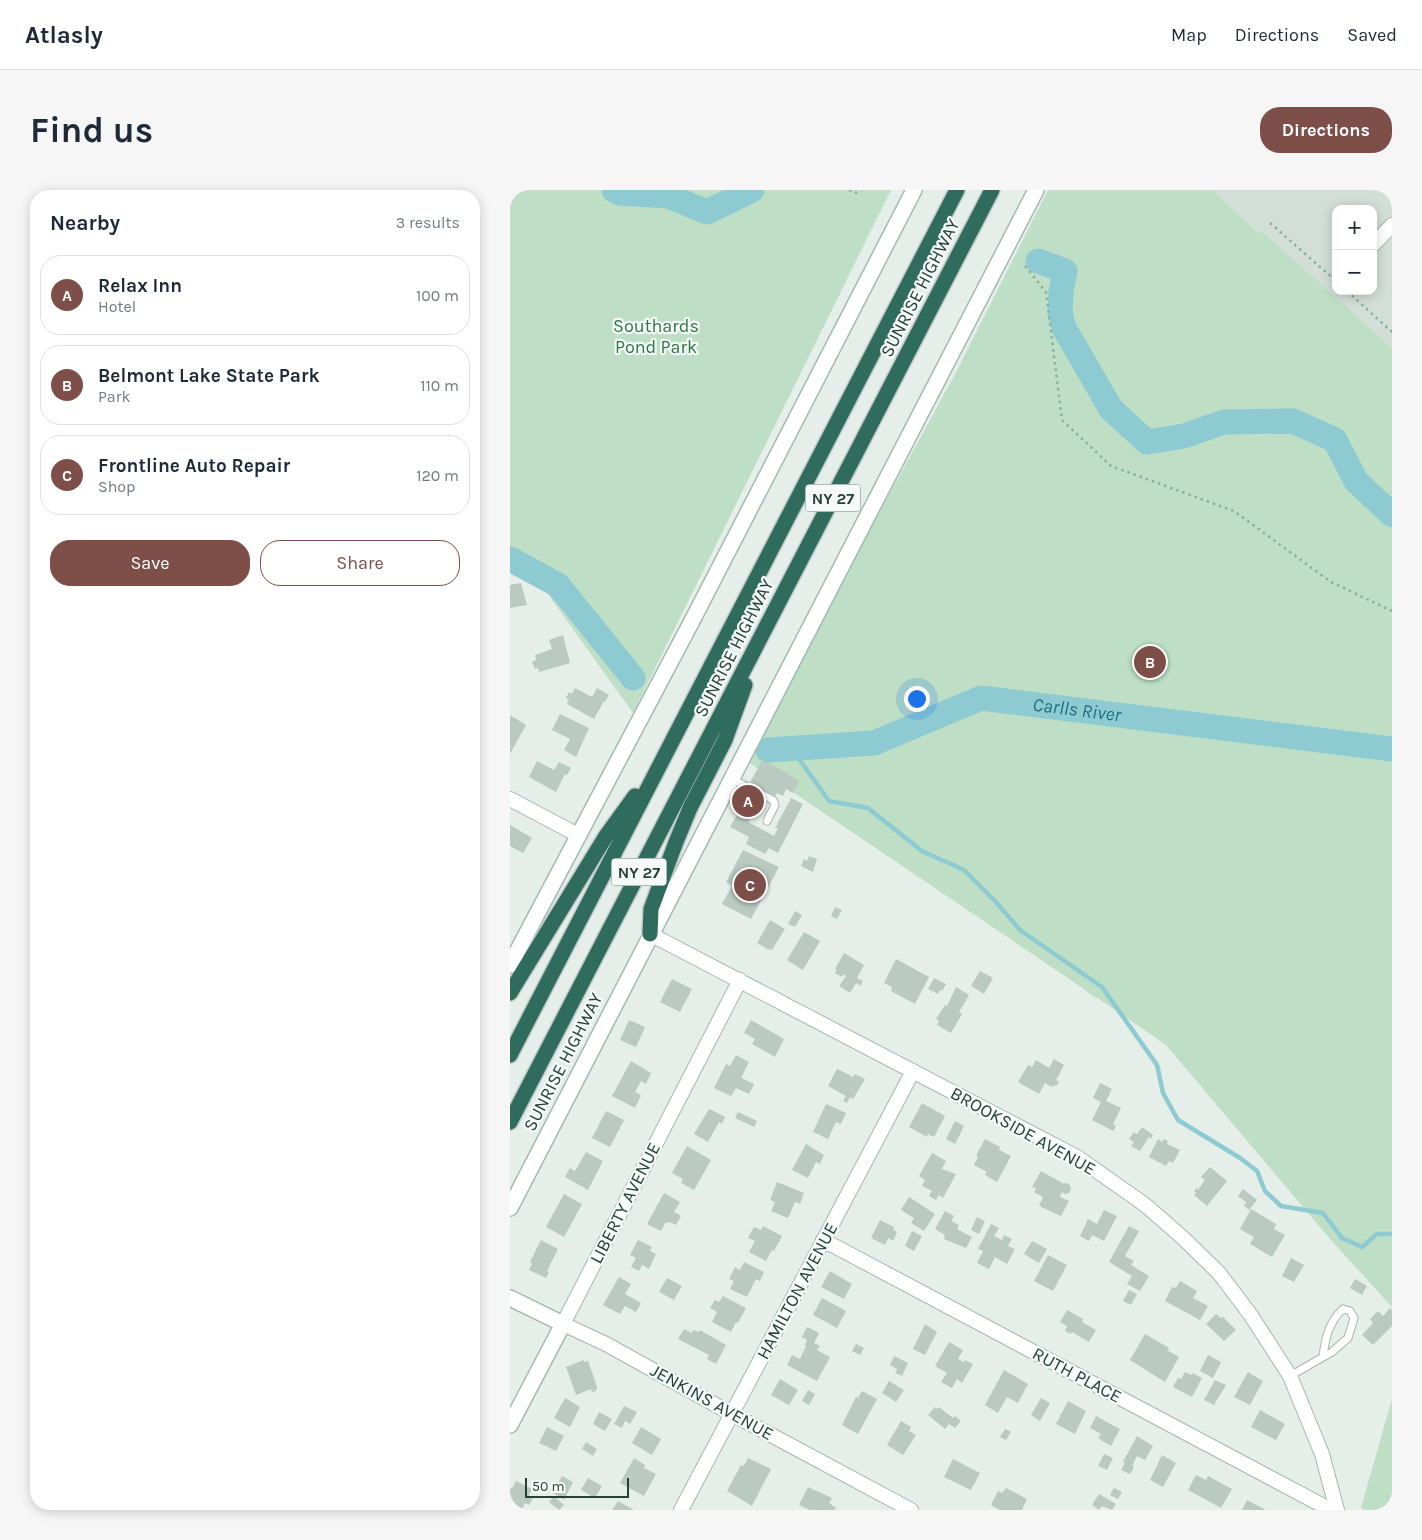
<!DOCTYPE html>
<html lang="en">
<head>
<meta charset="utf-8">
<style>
  :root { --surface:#fff; --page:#f6f6f7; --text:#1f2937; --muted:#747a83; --line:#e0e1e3; --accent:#7e4f49 }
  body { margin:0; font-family:Karla,sans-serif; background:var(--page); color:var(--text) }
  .controls { position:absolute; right:15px; top:15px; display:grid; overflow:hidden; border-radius:10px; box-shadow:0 2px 12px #0003 }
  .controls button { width:45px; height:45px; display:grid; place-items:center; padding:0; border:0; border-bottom:1px solid var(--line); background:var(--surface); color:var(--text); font:25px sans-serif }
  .scale { position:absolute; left:15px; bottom:12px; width:104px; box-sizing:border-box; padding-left:5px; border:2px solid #244037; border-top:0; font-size:14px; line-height:18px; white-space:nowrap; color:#244037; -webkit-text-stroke:4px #f5faf8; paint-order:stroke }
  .you { position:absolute; left:406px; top:508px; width:18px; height:18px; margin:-12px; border:4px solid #fff; border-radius:50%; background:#1a73e8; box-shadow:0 0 0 8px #1a73e833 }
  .badge { display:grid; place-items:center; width:32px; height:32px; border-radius:50%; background:var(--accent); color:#fff; font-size:16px; font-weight:700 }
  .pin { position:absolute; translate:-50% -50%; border:2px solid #fff; box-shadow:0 1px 5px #0006 }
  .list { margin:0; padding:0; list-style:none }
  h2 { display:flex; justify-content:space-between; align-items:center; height:65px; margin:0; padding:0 20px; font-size:21px }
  h2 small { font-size:16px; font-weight:400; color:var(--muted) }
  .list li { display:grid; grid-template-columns:32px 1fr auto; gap:15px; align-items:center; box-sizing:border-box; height:80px; margin:0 10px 10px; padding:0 10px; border:1px solid var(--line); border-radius:20px }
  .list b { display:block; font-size:19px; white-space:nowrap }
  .list p { margin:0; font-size:16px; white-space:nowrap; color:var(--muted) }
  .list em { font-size:16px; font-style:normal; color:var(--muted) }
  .actions { display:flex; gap:10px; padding:15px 20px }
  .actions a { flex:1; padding:11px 0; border:1px solid var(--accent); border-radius:20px; text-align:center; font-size:18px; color:var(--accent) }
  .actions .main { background:var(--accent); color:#fff }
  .map { position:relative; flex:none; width:882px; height:1320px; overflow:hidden; border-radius:20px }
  header { display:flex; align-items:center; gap:30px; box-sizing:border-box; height:70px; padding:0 25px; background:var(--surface); border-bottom:1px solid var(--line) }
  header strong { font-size:24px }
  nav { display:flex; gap:28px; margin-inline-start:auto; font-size:18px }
  .intro { display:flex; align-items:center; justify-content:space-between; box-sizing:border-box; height:120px; padding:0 30px }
  h1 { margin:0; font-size:35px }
  .button { padding:12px 22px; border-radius:20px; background:var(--accent); color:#fff; font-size:18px; font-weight:700 }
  main { display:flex; gap:30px; padding:0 30px }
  aside { flex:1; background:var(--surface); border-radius:20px; box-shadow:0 2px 12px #0003 }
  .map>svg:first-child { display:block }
  .built { fill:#d3ded8; fill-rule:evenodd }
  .green { fill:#bedfc5 }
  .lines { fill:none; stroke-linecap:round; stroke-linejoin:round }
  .stream { stroke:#8dcad2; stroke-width:4.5 }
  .river { stroke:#8dcad2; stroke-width:25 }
  .building { fill:#bac9c2 }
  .lane-casing { stroke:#a7b6b0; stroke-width:9 }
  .street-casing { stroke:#a7b6b0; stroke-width:16 }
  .secondary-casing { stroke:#a3bab1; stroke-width:18 }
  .highway-casing { stroke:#c2cac7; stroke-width:18 }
  .path { stroke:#85b1a2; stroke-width:2.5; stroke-dasharray:2.5 4; stroke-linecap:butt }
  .lane { stroke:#fff; stroke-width:7 }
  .street { stroke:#fff; stroke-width:14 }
  .secondary { stroke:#fff; stroke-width:15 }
  .highway { stroke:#2f6c5d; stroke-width:15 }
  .labels { text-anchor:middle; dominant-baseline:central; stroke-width:4.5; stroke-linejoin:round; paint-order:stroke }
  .shield { fill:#f5faf8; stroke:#637871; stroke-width:1 }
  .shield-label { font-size:16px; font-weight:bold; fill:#244037 }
  .street-label { font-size:18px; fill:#244037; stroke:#f5faf8 }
  .park-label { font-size:18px; fill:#2d7747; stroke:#f5faf8 }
  .water-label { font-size:19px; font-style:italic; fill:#1d707c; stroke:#f5faf8 }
</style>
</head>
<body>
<header>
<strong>Atlasly</strong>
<nav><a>Map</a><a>Directions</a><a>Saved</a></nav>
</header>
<div class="intro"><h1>Find us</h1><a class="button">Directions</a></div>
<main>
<aside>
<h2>Nearby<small>3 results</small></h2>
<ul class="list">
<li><span class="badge">A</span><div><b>Relax Inn</b><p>Hotel</p></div><em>100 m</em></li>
<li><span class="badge">B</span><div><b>Belmont Lake State Park</b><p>Park</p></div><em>110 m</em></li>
<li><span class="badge">C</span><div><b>Frontline Auto Repair</b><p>Shop</p></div><em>120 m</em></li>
</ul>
<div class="actions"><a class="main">Save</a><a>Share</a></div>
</aside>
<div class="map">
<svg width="882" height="1320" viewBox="0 0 882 1320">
  <rect width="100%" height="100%" fill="#e5eee9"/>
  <path class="built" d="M702 0H882V167ZM826 19H863V101H826Z"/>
  <g class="green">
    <path d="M0 0H381L123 523 35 400 0 382Z"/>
    <path d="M538 0H702L749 44 752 41 882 158V1117L821 1050 656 855 589 809 581 805 574 799 234 569 443 188Z"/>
    <path d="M882 1209V1320H855L851 1318Z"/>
  </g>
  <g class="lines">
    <path class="stream" d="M282 559 319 611 358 618 412 661 454 680 486 712 510 740 592 797 647 875 653 903 668 930 730 968 747 981 755 1001 771 1016 813 1023 832 1048 852 1057 867 1044H882"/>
    <g class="river">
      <path d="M104 0 110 3 158 6 197 22 242 0"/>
      <path d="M528 71 555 81 551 101 550 122 554 138 601 219 637 252 674 246 714 232 783 231 825 250 846 291 882 325"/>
      <path d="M0 369 48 395 123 488"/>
      <path id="s1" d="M258 560 364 553 471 508 882 559"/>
    </g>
  </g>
  <g class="building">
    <path d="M11 393 17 415 0 418V395Z"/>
    <path d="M53 445 60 473 29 482 28 478 25 479 22 472 26 470 25 465 42 459 39 450Z"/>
    <path d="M65 498 82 507 87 498 99 505 95 512 94 511 84 529 57 514 59 510 56 508 59 502 62 504Z"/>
    <path d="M50 524 79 538 66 567 54 560 60 549 42 540Z"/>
    <path d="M0 525 16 535 0 564Z"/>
    <path d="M252 570 279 584 278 585 289 591 283 603 276 599 273 606 267 603 265 606 240 593Z"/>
    <path d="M27 571 44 580 49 572 61 578 57 585 55 584 46 602 19 587Z"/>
    <path d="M235 602 247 608 241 621 243 622 238 632 264 646 268 638H265L281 608 293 614 268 663 259 658 255 664 236 654 239 647 220 637 234 612 231 610Z"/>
    <path d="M0 635 22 648 13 663 0 656Z"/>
    <path d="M233 660 269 677 241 729 212 714 222 696 216 692Z"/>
    <path d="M299 666 307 669 303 682 291 676 294 669 297 671Z"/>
    <path d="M325 717 332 720 327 729 321 726Z"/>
    <path d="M285 721 292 725 285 737 278 734Z"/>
    <path d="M260 730 275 739 262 760 260 759 259 760 247 753Z"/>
    <path d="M294 742 310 751 293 780 277 770Z"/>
    <path d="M334 763 354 775 347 788 353 791 350 796 346 793 340 803 329 796 336 786 333 784 332 787 325 783 327 779H325Z"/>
    <path d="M386 769 419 787 405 814 381 801 382 797 374 793Z"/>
    <path d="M470 781 483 788 474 804 461 796Z"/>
    <path d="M424 788 436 794 432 801 430 800 428 804 418 799Z"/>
    <path d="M162 789 182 799 170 822 150 812Z"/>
    <path d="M446 797 459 805 449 822 452 824 441 843 427 835 429 831 426 829 435 815 437 816Z"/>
    <path d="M119 830 135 837 126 857 110 850Z"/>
    <path d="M241 830 274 849 265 867 242 854 245 849 234 843Z"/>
    <path d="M226 865 239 872 231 888 244 894 239 904 226 898 221 906 204 898 216 874 220 876Z"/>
    <path d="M544 869 554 875 546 890 549 892 546 896 544 895 542 897 535 893 529 904 508 892 518 875 522 877 526 870 539 878Z"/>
    <path d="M121 871 141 883 136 894 131 891 125 902 131 905 125 918 102 906Z"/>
    <path d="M327 879 343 887 345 884 355 889 343 909 340 907 337 913 333 911 336 906 318 896Z"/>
    <path d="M590 893 602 899 596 911 611 918 603 934 606 936 603 941 582 930 591 912 583 908Z"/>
    <path d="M412 913 435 926 424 947 418 944 417 947 399 937Z"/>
    <path d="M316 914 336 923 331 934 326 932 318 949 303 942Z"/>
    <path d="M199 919 215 927 212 934 209 932 198 952 184 944Z"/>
    <path d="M96 921 114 930 100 957 82 948Z"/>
    <path d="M228 922 247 931 244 937 225 928Z"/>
    <path d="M445 931 454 936 445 954 436 949Z"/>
    <path d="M632 937 643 945 641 949 639 947 630 961 621 956 624 952 619 949 624 942 627 944Z"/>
    <path d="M475 949 490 957 489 960 501 966 487 992 475 985 477 982 464 975 468 967 466 966Z"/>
    <path d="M648 949 652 952 654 949 658 951 657 954 670 960 663 973 659 971 656 976 639 967Z"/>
    <path d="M296 954 314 965 310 974 306 972 298 988 282 980Z"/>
    <path d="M177 956 201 970 184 1000 171 993 173 989 162 983Z"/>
    <path d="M76 962 93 971 78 1000 55 987 60 978 65 981Z"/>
    <path d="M422 963 436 971 432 979 446 984 433 1008 429 1005 426 1010 419 1006 422 1001 412 996 415 990 409 986Z"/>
    <path d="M700 977 717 991 697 1016 684 1005 686 1003 684 1001 687 998 688 1000 695 990 691 987Z"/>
    <path d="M531 981 554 994 555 993 559 994 561 999 559 1003 555 1004 552 1002 550 1007 559 1011 551 1026 529 1016 533 1007 524 1002 526 998 522 997Z"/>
    <path d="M267 992 294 1003 290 1014 285 1012 278 1028 261 1021 265 1012 260 1010Z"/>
    <path d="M733 999 747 1010 739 1020 734 1015 736 1012 728 1006Z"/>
    <path d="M154 1003 170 1012 164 1022 171 1026 166 1035 160 1032 159 1033 156 1032 151 1041 137 1034Z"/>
    <path d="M54 1004 72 1014 54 1047 36 1037Z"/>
    <path d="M399 1007 425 1024 414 1041 401 1033 404 1028 391 1020Z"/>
    <path d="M741 1019 766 1034 764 1039 775 1045 762 1067 740 1054 744 1047 730 1039Z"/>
    <path d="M594 1020 607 1026 594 1051 582 1045 579 1051 570 1046 578 1029 587 1034Z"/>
    <path d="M435 1021 444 1026 441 1031 449 1035 447 1039 462 1047 456 1058 434 1049 435 1045 425 1039Z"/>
    <path d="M467 1027 475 1031 469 1044 461 1040Z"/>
    <path d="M370 1030 384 1037 383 1039 387 1042 383 1051 378 1048 375 1055 361 1048Z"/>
    <path d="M481 1034 489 1038 484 1046 492 1050 494 1045 502 1049 498 1056 505 1059 497 1074 485 1067 479 1079 467 1073 473 1061 468 1059Z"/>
    <path d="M253 1036 272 1046 264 1061 262 1060 256 1071 239 1062 245 1051 238 1048 244 1037 251 1040Z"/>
    <path d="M619 1036 629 1041 615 1066 624 1071 621 1075 639 1086 630 1101 617 1094 622 1086 599 1072Z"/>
    <path d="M402 1041 412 1046 404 1061 395 1056Z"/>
    <path d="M31 1050 48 1059 37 1081 39 1082 36 1088 19 1080 22 1074 20 1072Z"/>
    <path d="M128 1050 142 1057 140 1061 146 1064 139 1079 132 1075 129 1081 121 1077 126 1068 120 1065Z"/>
    <path d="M522 1051 537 1059 529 1073 514 1064Z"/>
    <path d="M538 1065 557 1075 543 1101 524 1091Z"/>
    <path d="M781 1068 794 1075 784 1092 772 1086Z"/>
    <path d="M234 1072 254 1082 250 1091 246 1089 237 1107 220 1099 224 1091 219 1089 225 1077 230 1080Z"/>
    <path d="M320 1081 342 1094 334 1109 311 1097Z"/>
    <path d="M109 1087 121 1094 115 1104 131 1113 126 1122 115 1116 110 1124 93 1115Z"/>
    <path d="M157 1088 172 1096 164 1110 149 1102Z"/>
    <path d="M845 1089 857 1096 852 1105 840 1098Z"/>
    <path d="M670 1091 687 1101 683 1108 698 1116 690 1130 655 1111 662 1097 666 1098Z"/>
    <path d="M619 1100 627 1104 621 1115 613 1111Z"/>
    <path d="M213 1106 236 1118 228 1133 226 1132 221 1142 202 1132 207 1122 200 1118 205 1110 209 1112Z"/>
    <path d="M312 1108 336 1121 327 1138 303 1125Z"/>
    <path d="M880 1118 882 1120V1136L863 1155 852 1145 863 1133 860 1129 868 1121 873 1126Z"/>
    <path d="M557 1120 573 1129 572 1132 586 1140 579 1152 562 1142 561 1144 555 1141 557 1136 550 1132Z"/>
    <path d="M706 1124 711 1128 713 1127 726 1140 714 1151 696 1134Z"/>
    <path d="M415 1134 427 1142 415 1165 403 1159Z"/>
    <path d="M297 1137 309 1143 304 1153 310 1156 307 1160 320 1167 307 1191 277 1175 282 1165 290 1169 296 1156 295 1155 297 1150 292 1147Z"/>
    <path d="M174 1139 182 1143 183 1140 189 1142 190 1140 216 1155 206 1174 197 1169 199 1165 168 1149Z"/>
    <path d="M635 1144 659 1158 657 1160 669 1167 655 1192 620 1170Z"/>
    <path d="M439 1152 453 1160 448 1169 454 1172 455 1170 463 1174 452 1193 447 1189 442 1198 431 1192 437 1183 425 1176Z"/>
    <path d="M346 1154 354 1158 350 1165 342 1161Z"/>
    <path d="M698 1165 711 1172 703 1188 690 1181Z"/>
    <path d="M384 1166 398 1173 392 1186 385 1183 387 1179 380 1175Z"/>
    <path d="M74 1170V1172L78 1171 87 1197 86 1201 82 1202 81 1199 66 1205 56 1177Z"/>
    <path d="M494 1180 518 1194 508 1213 497 1207 488 1223 475 1215Z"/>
    <path d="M675 1182 682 1185 683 1183 692 1188 682 1207 663 1197 668 1188 671 1189Z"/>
    <path d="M738 1182 753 1191 740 1215 724 1207Z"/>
    <path d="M270 1189 288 1200 279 1215 261 1205Z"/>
    <path d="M705 1190 716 1195 704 1215 694 1210Z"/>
    <path d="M379 1191 394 1200 386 1212 372 1203Z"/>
    <path d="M298 1200 305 1204 299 1215 292 1211Z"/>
    <path d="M352 1201 367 1209 348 1244 332 1235 346 1207 348 1208Z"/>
    <path d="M55 1208 70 1217 60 1237 44 1228Z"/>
    <path d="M531 1208 540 1213 530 1231 521 1225Z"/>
    <path d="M558 1211 576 1221 565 1244 546 1234Z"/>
    <path d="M114 1216 127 1222 120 1234 115 1231 112 1238 104 1234Z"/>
    <path d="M425 1217 428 1219 429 1217 443 1228 445 1226 451 1231 445 1238 439 1234 435 1239 418 1225Z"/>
    <path d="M750 1220 775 1234 766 1250 741 1237Z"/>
    <path d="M89 1222 102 1229 95 1241 83 1234Z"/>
    <path d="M586 1226 610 1239 601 1256 588 1248 591 1244 580 1238Z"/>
    <path d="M391 1231 401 1237 399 1241 406 1245 393 1265 377 1255Z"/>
    <path d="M37 1237 54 1246 46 1261 29 1253Z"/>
    <path d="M131 1237 151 1249 142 1265 122 1253Z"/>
    <path d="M495 1239 501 1242 496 1250 490 1247Z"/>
    <path d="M627 1246 643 1256 635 1270 627 1266 622 1276 624 1277 620 1284 611 1280 615 1273 613 1272Z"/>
    <path d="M76 1252 87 1259 83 1266 72 1259Z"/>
    <path d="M594 1264 603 1268 597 1280 588 1276Z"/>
    <path d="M652 1265 666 1273 653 1297 640 1290Z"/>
    <path d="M124 1268 135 1275 134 1278 146 1284 134 1306 110 1293Z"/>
    <path d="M238 1268 261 1279 242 1316 217 1301 231 1275 234 1276Z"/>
    <path d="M443 1269 470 1283 461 1300 434 1287Z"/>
    <path d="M686 1285 696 1290 698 1286 722 1299 711 1318 678 1300Z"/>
    <path d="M52 1286 63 1292 54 1310 43 1303Z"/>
    <path d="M78 1288 92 1296 85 1308 71 1300Z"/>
    <path d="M6 1291 22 1299 19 1306 23 1308 19 1315 15 1313 12 1319 0 1313V1298L2 1299Z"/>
    <path d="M298 1297 322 1308 319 1313 326 1318 325 1320H300L289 1315Z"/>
    <path d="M496 1298 517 1309 512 1320H490L481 1315 488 1301 492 1303Z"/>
    <path d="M604 1298 612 1302 608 1309 600 1305Z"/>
    <path d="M589 1304 606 1314 602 1320 592 1316 589 1320 582 1315Z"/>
    <path d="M44 1306 54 1315 49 1320 39 1312Z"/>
    <path d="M737 1310 756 1320H732Z"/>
    <path d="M108 1311 124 1320H102Z"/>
  </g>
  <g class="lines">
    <defs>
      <g id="lane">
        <path d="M222 589 263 610 265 615 257 631"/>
        <path d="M780 1186 822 1162 838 1148 844 1128 840 1121 833 1119C819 1132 815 1148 813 1167"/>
      </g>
      <g id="street">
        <path d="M863 55 882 35"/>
        <path d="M0 609 68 645"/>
        <path d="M140 744 567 967 634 1014 672 1047 709 1083 740 1124 780 1186 812 1264 827 1320"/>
        <path d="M230 790 53 1134 96 1154 222 1224 401 1320"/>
        <path d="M313 1050 821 1320"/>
        <path d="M171 1320 403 881"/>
      </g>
      <g id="secondary">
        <path d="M0 775 182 431 404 0"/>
        <path d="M0 1018 526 0"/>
        <path d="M0 1108 53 1134 0 1235"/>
      </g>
      <g id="highway">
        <path d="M140 744 141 719 166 652 180 618 215 550 235 495"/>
        <path d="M0 803 96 646 125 606"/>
        <path d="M0 865 447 0"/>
        <path d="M0 932 482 0"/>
      </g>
    </defs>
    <use href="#lane" class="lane-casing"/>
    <use href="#street" class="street-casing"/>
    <use href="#secondary" class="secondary-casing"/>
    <use href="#highway" class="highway-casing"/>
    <g class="path">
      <path d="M339 0 347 3"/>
      <path d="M760 33 826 91"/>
      <path d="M515 76 536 102 552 230 601 276 724 321 821 392 882 421"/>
      <path d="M837 101 882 142"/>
    </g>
    <use href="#lane" class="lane"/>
    <use href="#street" class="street"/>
    <use href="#secondary" class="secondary"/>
    <use href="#highway" class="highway"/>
  </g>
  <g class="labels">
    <g class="shield">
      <rect x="295.5" y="294.5" width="55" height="27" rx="4"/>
      <rect x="101.5" y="668.5" width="55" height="27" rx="4"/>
    </g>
    <g class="shield-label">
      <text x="323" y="308">NY 27</text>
      <text x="129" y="682">NY 27</text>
    </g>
    <g class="street-label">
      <text transform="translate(410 98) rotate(-63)">SUNRISE HIGHWAY</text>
      <text transform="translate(224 458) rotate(-63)">SUNRISE HIGHWAY</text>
      <text transform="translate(53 872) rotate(-63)">SUNRISE HIGHWAY</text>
      <text transform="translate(513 941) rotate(29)">BROOKSIDE AVENUE</text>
      <text transform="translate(115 1013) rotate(-63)">LIBERTY AVENUE</text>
      <text transform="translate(287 1101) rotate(-62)">HAMILTON AVENUE</text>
      <text transform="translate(567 1185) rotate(28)">RUTH PLACE</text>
      <text transform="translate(202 1212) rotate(29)">JENKINS AVENUE</text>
    </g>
    <g class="park-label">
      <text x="146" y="136">Southards<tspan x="146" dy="21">Pond Park</tspan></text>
    </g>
    <g class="water-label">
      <text stroke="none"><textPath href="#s1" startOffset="319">Carlls River</textPath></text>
    </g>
  </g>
</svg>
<div class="controls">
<button>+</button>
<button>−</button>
</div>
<div class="scale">50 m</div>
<div class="you"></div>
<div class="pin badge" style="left:238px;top:611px">A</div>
<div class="pin badge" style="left:640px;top:472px">B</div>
<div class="pin badge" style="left:240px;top:695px">C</div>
</div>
</main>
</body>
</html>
